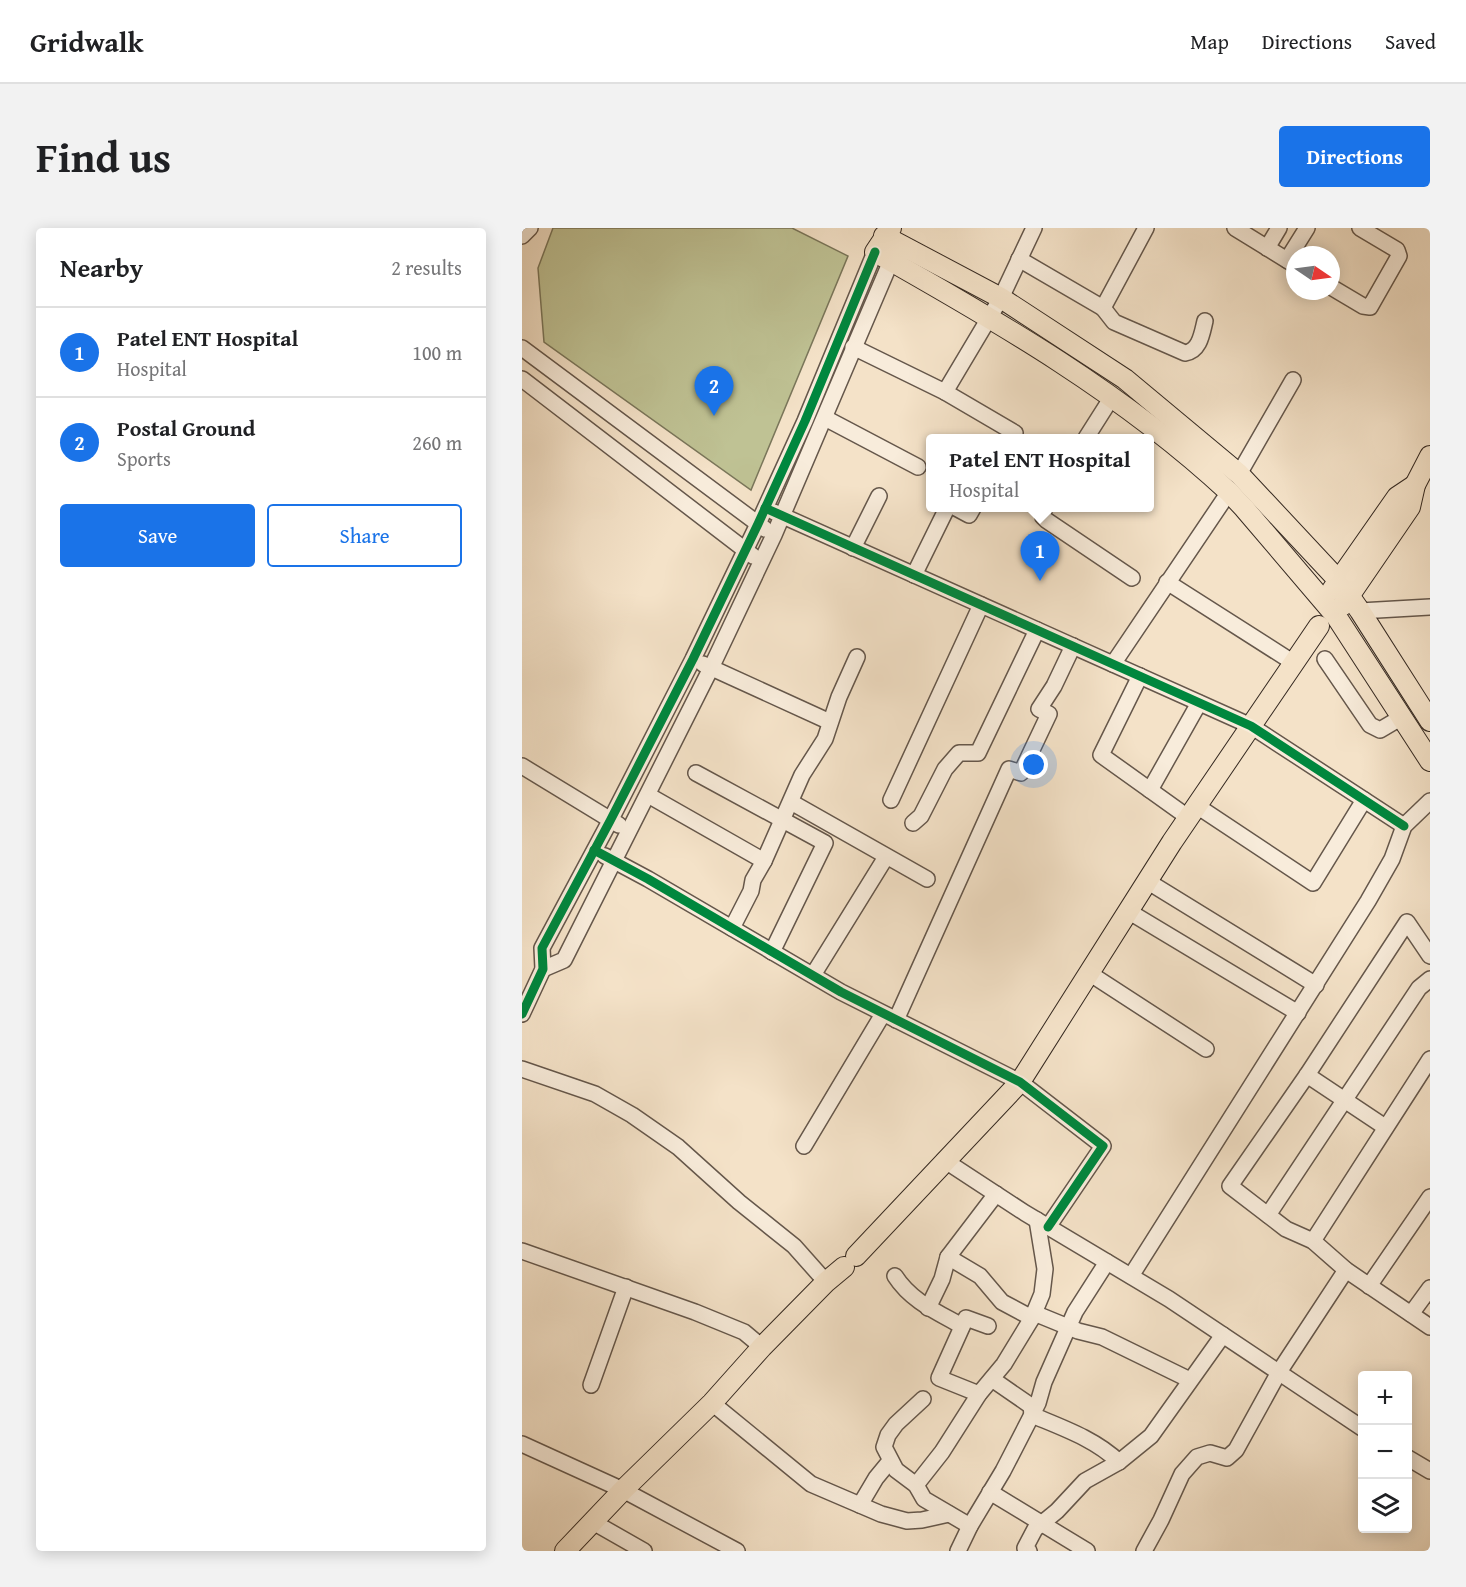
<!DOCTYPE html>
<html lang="en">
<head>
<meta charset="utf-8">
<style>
  :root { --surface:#fff; --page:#f2f2f2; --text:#202124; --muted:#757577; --line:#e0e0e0; --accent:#1a73e8 }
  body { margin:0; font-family:"Gentium Book Plus",serif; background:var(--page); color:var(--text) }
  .controls { position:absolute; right:18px; bottom:18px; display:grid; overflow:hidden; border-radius:6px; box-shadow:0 3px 15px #0003 }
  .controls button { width:54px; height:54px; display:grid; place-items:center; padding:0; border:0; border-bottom:2px solid var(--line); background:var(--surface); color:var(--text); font:30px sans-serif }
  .compass { position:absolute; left:764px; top:18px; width:54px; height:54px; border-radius:50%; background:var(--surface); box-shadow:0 3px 15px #0003; rotate:103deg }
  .you { position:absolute; left:512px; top:537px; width:21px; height:21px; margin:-15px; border:4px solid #fff; border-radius:50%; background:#1a73e8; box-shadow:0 0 0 9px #1a73e833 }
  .badge { display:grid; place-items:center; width:39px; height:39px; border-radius:50%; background:var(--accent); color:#fff; font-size:20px; font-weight:700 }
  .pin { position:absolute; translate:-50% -50px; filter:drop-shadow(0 2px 3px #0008) }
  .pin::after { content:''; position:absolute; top:32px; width:21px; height:18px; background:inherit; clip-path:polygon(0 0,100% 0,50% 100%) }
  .popup { position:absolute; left:404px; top:206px; width:228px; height:78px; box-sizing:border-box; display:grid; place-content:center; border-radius:6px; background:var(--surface); filter:drop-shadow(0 2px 4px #0005); font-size:20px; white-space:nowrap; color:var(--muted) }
  .popup b { font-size:22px; color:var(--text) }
  .popup::after { content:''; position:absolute; left:50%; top:100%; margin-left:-12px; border:12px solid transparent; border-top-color:var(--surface) }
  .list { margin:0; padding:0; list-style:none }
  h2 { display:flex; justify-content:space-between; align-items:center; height:78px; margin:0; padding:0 24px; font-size:26px }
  h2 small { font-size:20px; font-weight:400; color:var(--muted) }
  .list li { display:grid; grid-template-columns:39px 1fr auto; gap:18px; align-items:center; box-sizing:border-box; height:90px; padding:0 24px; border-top:2px solid var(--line) }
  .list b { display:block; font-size:22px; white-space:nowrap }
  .list p { margin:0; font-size:20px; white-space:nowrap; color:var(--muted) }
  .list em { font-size:20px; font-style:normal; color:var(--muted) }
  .actions { display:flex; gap:12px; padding:18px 24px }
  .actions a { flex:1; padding:14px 0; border:2px solid var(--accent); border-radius:6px; text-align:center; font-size:21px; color:var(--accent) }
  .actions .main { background:var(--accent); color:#fff }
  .icon { flex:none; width:33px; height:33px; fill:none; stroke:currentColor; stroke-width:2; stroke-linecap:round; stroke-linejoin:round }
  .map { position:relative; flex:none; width:908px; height:1323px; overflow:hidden; border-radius:6px }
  header { display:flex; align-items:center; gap:36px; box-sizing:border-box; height:84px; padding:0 30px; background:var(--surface); border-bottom:2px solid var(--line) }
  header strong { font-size:28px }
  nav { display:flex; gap:33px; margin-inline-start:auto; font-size:21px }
  .intro { display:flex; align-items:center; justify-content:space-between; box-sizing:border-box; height:144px; padding:0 36px }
  h1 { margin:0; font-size:42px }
  .button { padding:15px 27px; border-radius:6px; background:var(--accent); color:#fff; font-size:21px; font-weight:700 }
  main { display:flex; gap:36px; padding:0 36px }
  aside { flex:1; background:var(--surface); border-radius:6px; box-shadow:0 3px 15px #0003 }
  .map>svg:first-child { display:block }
  .park { fill:#bfc294; stroke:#7a765a; stroke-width:1.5 }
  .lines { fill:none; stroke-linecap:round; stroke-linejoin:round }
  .minor-casing { stroke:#65574b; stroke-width:18 }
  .major-casing { stroke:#352921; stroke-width:22 }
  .minor { stroke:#f8ecdb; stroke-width:15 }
  .major { stroke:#f4e2c8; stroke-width:20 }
  .cycleway-casing { stroke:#f8ecdb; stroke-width:13 }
  .cycleway { stroke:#00873e; stroke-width:9 }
</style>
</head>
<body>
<header>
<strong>Gridwalk</strong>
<nav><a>Map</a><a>Directions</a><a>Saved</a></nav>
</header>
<div class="intro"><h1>Find us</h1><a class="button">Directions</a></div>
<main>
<aside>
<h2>Nearby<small>2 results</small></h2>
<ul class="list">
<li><span class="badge">1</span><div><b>Patel ENT Hospital</b><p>Hospital</p></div><em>100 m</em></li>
<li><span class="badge">2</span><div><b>Postal Ground</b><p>Sports</p></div><em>260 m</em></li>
</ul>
<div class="actions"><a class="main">Save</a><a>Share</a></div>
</aside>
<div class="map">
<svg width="908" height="1323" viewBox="0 0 908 1323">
  <rect width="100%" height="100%" fill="#f4e2c8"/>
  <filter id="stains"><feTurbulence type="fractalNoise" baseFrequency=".00333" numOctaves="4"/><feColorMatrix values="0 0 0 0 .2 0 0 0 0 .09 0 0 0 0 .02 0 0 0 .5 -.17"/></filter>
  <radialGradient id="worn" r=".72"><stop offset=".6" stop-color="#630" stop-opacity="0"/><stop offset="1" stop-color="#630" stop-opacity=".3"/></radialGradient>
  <path class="park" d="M31 0H270L326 28 229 262 22 114 16 40Z"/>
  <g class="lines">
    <defs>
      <g id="minor">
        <path d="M713 0 773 37"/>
        <path d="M0 8 8 0"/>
        <path d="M745 20 757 0"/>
        <path d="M497 31 581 80 624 0"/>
        <path d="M765 32 785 0"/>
        <path d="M809 59 841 78 848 79 877 28 875 22 838 0"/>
        <path d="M581 80 592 94 663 125C678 123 680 105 683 93"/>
        <path d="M331 119 423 164 493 205 490 210"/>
        <path d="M0 120 243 301"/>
        <path d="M0 151 231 328"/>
        <path d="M423 164 479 70 512 0"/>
        <path d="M303 190 396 239"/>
        <path d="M564 210 590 169"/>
        <path d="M717 246 771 152"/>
        <path d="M434 280 447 287 451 280"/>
        <path d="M522 280 521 289 524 292 610 350"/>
        <path d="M252 284 729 498 882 598"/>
        <path d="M331 320 357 268"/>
        <path d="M392 347 425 280"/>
        <path d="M645 354 772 435"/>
        <path d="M838 383 908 379"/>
        <path d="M803 431 848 497 858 502 880 489"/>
        <path d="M181 436 308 494"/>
        <path d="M591 436 707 264"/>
        <path d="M618 448 579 527 667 590"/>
        <path d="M0 538 97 597"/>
        <path d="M174 545 303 615 250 724"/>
        <path d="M628 562 677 475"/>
        <path d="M126 567 242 633"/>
        <path d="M369 572 459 377"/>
        <path d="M269 574 405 651"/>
        <path d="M675 578 791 655 842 572"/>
        <path d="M391 595 399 588 423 541 437 525H456L515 402"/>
        <path d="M83 628 126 651 319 764 498 854 581 918 526 999"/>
        <path d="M625 653 794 757"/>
        <path d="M606 683 776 785"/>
        <path d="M210 700 229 663 231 652 242 633 280 547 303 511 317 469 335 429"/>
        <path d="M908 728 885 694 785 847 708 958 764 1001 791 1013 824 1042 908 1099"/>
        <path d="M21 741 42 732 189 440 252 307 369 33"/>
        <path d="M567 745 684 821"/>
        <path d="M291 747 364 629"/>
        <path d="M0 786 21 741 20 720 88 593 171 431 236 296 283 193 353 24"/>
        <path d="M374 792 487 541 499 545 527 486 517 481 532 458 551 418"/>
        <path d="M0 841 73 866 110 887 156 919 217 974 272 1018 304 1054"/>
        <path d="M785 847 863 899"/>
        <path d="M282 918 361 786"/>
        <path d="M422 932 503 985 647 1071 840 1200"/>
        <path d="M746 987 897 760 908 751"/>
        <path d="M791 1013 908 831"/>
        <path d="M0 1023 173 1084 222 1104 240 1119"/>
        <path d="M426 1029 458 1048 480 1074 510 1090"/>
        <path d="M373 1048C389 1073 415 1084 440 1098"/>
        <path d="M609 1048 846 673 870 631 882 598 908 573"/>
        <path d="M847 1058 908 969"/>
        <path d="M406 1080 420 1051 426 1029 474 966"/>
        <path d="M512 1085 556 1103 580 1109 668 1152"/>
        <path d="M889 1086 908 1060"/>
        <path d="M470 1151 509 1178 510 1187C541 1200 573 1211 597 1234"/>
        <path d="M69 1157 104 1059"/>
        <path d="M457 1166 417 1150 444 1090 466 1098"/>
        <path d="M401 1171 374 1196 366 1207 362 1219 374 1242 394 1257 402 1271 448 1298"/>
        <path d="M190 1175 289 1256 359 1286 385 1293 400 1292 427 1286"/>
        <path d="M0 1216 101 1262 215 1323"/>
        <path d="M886 1230 908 1243"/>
        <path d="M394 1257 420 1224 457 1166 482 1136 510 1090 520 1066 523 1041 515 992"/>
        <path d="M468 1264 565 1323"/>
        <path d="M338 1277 354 1250 368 1233"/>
        <path d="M71 1294 122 1323"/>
        <path d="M436 1323 448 1298 481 1243 516 1175 522 1154 553 1084 585 1034"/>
        <path d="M507 1323 503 1320 513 1301 535 1283 563 1253 597 1234 629 1208 701 1107"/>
        <path d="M622 1323 639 1292 660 1246 675 1229 688 1225 705 1230 714 1222 757 1144 824 1042"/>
      </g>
      <g id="major">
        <path d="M369 0 353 24C477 94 602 166 707 264L722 280 814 388 908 533"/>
        <path d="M362 8 479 70 603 151 717 246 817 353 838 383 908 493"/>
        <path d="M810 362 875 269 893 257"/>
        <path d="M821 377 888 279 893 257 908 228"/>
        <path d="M334 1028 498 854 650 614 797 398"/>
        <path d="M43 1323 101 1262 190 1175 240 1119 304 1054 322 1039"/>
      </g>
    </defs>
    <use href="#minor" class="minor-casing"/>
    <use href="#major" class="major-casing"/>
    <use href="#minor" class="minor"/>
    <use href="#major" class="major"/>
    <defs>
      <g id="cycleway">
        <path d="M243 280 729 498 882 598"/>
        <path d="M72 622 126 651 319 764 498 854 581 918 526 999"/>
        <path d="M0 786 21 741 20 720 88 593 171 431 236 296 283 193 353 24"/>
      </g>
    </defs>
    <use href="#cycleway" class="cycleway-casing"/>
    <use href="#cycleway" class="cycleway"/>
  </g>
  <rect width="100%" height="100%" filter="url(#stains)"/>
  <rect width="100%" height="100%" fill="url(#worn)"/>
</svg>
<div class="controls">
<button>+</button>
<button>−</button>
<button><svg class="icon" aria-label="layers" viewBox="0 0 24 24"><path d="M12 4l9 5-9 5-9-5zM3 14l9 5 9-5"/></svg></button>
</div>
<svg class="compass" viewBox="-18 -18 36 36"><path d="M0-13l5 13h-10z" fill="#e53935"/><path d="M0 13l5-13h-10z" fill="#757577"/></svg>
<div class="you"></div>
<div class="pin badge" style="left:518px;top:353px">1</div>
<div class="popup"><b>Patel ENT Hospital</b>Hospital</div>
<div class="pin badge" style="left:192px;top:188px">2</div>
</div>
</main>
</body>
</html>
